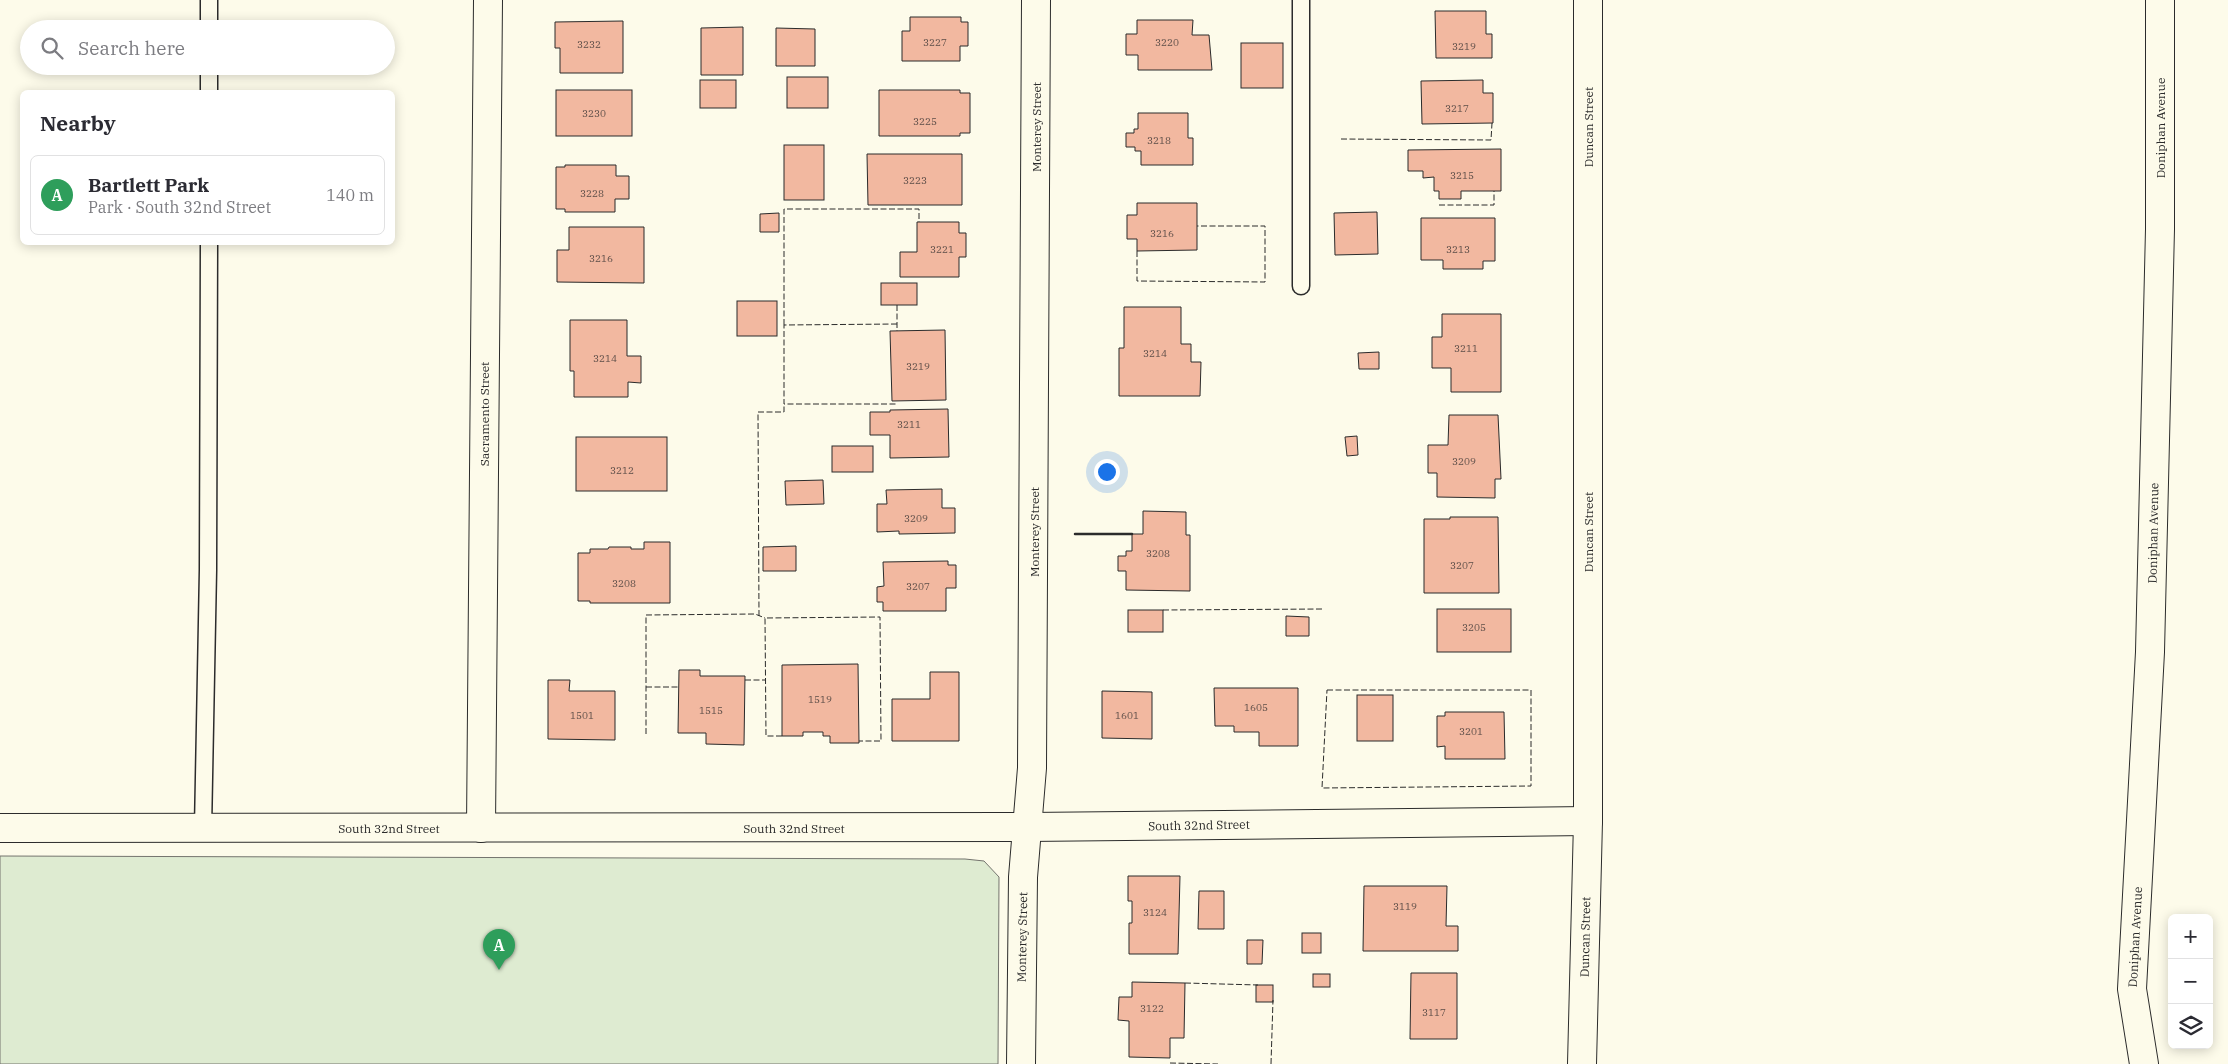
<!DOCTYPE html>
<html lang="en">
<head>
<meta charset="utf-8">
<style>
  :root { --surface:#fff; --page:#f7f7f7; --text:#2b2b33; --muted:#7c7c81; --line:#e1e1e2; --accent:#c62828 }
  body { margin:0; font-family:"IBM Plex Serif",serif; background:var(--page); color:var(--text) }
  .controls { position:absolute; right:15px; bottom:15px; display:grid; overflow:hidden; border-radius:8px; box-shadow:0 2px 12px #0003 }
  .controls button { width:45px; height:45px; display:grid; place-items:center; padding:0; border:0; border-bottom:1px solid var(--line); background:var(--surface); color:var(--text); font:25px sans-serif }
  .you { position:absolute; left:1106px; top:471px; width:18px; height:18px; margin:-12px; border:4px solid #fff; border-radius:50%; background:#1a73e8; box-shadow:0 0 0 8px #1a73e833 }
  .badge { display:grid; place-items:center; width:32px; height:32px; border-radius:50%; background:var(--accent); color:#fff; font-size:16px; font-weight:700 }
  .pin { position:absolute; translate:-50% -41px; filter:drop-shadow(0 1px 2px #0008) }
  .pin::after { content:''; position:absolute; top:26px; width:18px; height:15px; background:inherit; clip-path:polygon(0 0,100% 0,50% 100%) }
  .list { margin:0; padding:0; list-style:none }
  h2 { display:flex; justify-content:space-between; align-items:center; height:65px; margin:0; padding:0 20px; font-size:21px }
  h2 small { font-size:16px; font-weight:400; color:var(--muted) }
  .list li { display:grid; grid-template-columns:32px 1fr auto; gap:15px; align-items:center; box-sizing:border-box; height:80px; margin:0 10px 10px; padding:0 10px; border:1px solid var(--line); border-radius:8px }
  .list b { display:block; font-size:19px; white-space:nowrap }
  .list p { margin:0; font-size:16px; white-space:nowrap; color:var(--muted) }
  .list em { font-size:16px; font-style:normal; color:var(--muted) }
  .icon { flex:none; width:28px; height:28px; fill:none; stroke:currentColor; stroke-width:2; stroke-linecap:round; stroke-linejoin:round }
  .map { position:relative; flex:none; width:2228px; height:1064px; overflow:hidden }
  .search { position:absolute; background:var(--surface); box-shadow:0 2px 12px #0003; left:20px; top:20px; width:375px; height:55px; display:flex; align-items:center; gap:12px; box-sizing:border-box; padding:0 18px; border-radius:28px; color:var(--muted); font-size:19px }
  .panel { position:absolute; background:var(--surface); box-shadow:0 2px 12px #0003; left:20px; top:90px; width:375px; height:155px; border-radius:8px }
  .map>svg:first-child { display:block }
  .green { fill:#deebd1; stroke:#74746e }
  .building { fill:#f2b8a0; stroke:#2b2b2b }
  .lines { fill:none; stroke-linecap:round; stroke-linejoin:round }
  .lane-casing { stroke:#2b2b2b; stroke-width:19 }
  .street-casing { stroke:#2b2b2b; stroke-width:30 }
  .secondary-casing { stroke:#2b2b2b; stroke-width:30 }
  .lane { stroke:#fdfbea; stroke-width:16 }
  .street { stroke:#fdfbea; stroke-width:28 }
  .secondary { stroke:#fdfbea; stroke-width:28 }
  .fence { stroke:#2b2b2b; stroke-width:1; stroke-dasharray:6 2.5; stroke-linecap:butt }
  .wall { stroke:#2b2b2b; stroke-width:2.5 }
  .labels { text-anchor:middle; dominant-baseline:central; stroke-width:4; stroke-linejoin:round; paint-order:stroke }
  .number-label { font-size:10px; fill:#5d4e48 }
  .street-label { font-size:12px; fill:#2b2b2b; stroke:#fdfbea }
</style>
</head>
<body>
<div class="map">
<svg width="2228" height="1064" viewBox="0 0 2228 1064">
  <rect width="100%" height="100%" fill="#fdfbea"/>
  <path class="green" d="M0 856 965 859 984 861 999 877 998 1064H0Z"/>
  <g class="building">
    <path d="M1435 11H1486V34H1492V58H1436Z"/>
    <path d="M910 17H961V22H968V46H960V61H902V31H910Z"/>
    <path d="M1137 20H1193L1192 35H1209L1212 70H1138V55H1126V34H1137Z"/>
    <path d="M623 21V73H560V48H555V22Z"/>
    <path d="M743 27V75H701V28Z"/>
    <path d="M776 28 815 29V66H776Z"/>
    <rect x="1241" y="43" width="42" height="45"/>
    <rect x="787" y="77" width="41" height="31"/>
    <rect x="700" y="80" width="36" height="28"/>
    <path d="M1483 80V93H1493V123L1422 124 1421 81Z"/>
    <rect x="556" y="90" width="76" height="46"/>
    <path d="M879 90H960V93H970V133H960V136H879Z"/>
    <path d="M1138 113H1188V138H1193V165H1141V151H1135V147H1126V133H1134V129H1138Z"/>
    <rect x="784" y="145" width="40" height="55"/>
    <path d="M1501 149V191H1461V199H1439V191H1434V177L1423 178V171H1408V150Z"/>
    <path d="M867 154H962V205H868Z"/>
    <path d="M565 165H616V176H629V199H615V212H565V209H556V167H565Z"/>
    <path d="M1137 203H1197V250L1137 251V239H1127V215H1137Z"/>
    <path d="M1377 212 1378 254 1335 255 1334 213Z"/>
    <path d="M779 213V232H760V214Z"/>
    <path d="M1421 218H1495V261H1483V269H1443V260H1421Z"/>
    <path d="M917 222H959V233H966V257H959V277H900V252H917Z"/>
    <path d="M569 227H644V283L557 282V250H569Z"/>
    <rect x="881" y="283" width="36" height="22"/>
    <rect x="737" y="301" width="40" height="35"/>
    <path d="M1124 307H1181V344H1191V362H1201L1200 396H1119V348H1124Z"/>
    <path d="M1442 314H1501V392H1451V368H1432V337H1442Z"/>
    <path d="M570 320H627V356H641V383L628 382V397H574V371H570Z"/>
    <path d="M945 330 946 400 892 401 890 331Z"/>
    <path d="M1379 352V369H1359L1358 353Z"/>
    <path d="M948 409 949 457 890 458V435H870V412H890V410Z"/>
    <path d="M1449 415H1498L1501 479H1495V498L1437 497V473H1428V445H1448Z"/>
    <path d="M1357 436 1358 455 1347 456 1345 437Z"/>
    <rect x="576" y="437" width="91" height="54"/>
    <rect x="832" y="446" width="41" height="26"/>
    <path d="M823 480 824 504 786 505 785 481Z"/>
    <path d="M942 489V508H955V533L899 534V531L877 532V504H887L886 490Z"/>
    <path d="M1143 511 1186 512V535H1190V591L1126 590V571H1118V556H1126V551H1132V534H1143Z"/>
    <path d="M1450 517H1498L1499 593H1424V519H1450Z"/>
    <path d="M644 542H670V603H590V601H578V553H590V549H608L609 547H631V549H644Z"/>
    <path d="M796 546V571H763V547Z"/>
    <path d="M948 561V565H956V588H946V611H883V602H877V587L884 586 883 562Z"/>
    <rect x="1437" y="609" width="74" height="43"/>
    <rect x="1128" y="610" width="35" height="22"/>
    <path d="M1286 616 1309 617V636H1286Z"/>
    <path d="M858 664 859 743H830V736H823V732H803V736H782V665Z"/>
    <path d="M679 670H700V676H745L744 745 706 744V733H678Z"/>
    <path d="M930 672H959V741H892V699H930Z"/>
    <path d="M548 680H570L569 691H615V740L548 739Z"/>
    <path d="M1214 688H1298V746H1259V732H1234V726H1215Z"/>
    <path d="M1102 691 1152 692V739L1102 738Z"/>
    <rect x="1357" y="695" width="36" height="46"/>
    <path d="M1445 712H1504L1505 759H1445V746L1437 747V716H1445Z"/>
    <path d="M1128 876H1180L1178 954H1129V923H1132V901H1128Z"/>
    <path d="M1364 886H1447L1446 926H1458V951H1363Z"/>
    <path d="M1199 891H1224V929H1198Z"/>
    <rect x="1302" y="933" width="19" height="20"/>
    <path d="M1247 940H1263L1262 964H1247Z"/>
    <path d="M1411 973H1457V1039H1410Z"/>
    <rect x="1313" y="974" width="17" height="13"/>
    <path d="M1132 982 1185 983 1184 1038H1170V1058L1129 1057V1021L1118 1020 1119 997H1132Z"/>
    <rect x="1256" y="985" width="17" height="17"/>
  </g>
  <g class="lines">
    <defs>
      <g id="lane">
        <path d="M209 29V0"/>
        <path d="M209 92V66"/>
        <path d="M1301 286V0"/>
        <path d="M203 829 208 570 209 242"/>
      </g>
      <g id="street">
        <path d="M0 828 1028 827 1588 821"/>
        <path d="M481 828 488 0"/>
        <path d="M1021 1064 1023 877 1032 768 1036 0"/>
        <path d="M2144 1064 2132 989 2150 652 2160 229V0"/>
      </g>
      <path id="secondary" d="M1582 1064 1588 821V0"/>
    </defs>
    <use href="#lane" class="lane-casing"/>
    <use href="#street" class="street-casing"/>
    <use href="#secondary" class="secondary-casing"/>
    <use href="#lane" class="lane"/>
    <use href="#street" class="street"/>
    <use href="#secondary" class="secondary"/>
    <g class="fence">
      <path d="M1341 139 1491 140 1492 123"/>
      <path d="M1439 205H1494V191"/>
      <path d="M1137 251V281L1265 282V226H1197"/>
      <path d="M897 305V331"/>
      <path d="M897 324 784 325V404H897"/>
      <path d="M784 325V209H919V222"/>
      <path d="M1163 610 1323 609"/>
      <path d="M759 616 758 412H784V404"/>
      <path d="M745 680H766"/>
      <path d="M646 687H678"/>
      <path d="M1327 690H1531V786L1322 788Z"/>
      <path d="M646 734V615L755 614 765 618"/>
      <path d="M782 736H766L765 618 880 617 881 741H859"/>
      <path d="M1185 983 1258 985"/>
      <path d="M1170 1063 1218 1064"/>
      <path d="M1271 1064 1273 1000"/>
    </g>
    <path class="wall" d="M1075 534H1132"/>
  </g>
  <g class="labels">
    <g class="number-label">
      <text x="935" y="42">3227</text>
      <text x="1167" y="42">3220</text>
      <text x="589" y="44">3232</text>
      <text x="1464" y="46">3219</text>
      <text x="1457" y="108">3217</text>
      <text x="594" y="113">3230</text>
      <text x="925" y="121">3225</text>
      <text x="1159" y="140">3218</text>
      <text x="1462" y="175">3215</text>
      <text x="915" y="180">3223</text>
      <text x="592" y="193">3228</text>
      <text x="1162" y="233">3216</text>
      <text x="942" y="249">3221</text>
      <text x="1458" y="249">3213</text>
      <text x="601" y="258">3216</text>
      <text x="1466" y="348">3211</text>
      <text x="1155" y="353">3214</text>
      <text x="605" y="358">3214</text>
      <text x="918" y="366">3219</text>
      <text x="909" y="424">3211</text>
      <text x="1464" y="461">3209</text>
      <text x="622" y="470">3212</text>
      <text x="916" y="518">3209</text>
      <text x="1158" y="553">3208</text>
      <text x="1462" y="565">3207</text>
      <text x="624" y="583">3208</text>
      <text x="918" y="586">3207</text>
      <text x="1474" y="627">3205</text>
      <text x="820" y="699">1519</text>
      <text x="1256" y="707">1605</text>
      <text x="711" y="710">1515</text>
      <text x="582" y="715">1501</text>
      <text x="1127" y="715">1601</text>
      <text x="1471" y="731">3201</text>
      <text x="1405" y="906">3119</text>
      <text x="1155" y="912">3124</text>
      <text x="1152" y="1008">3122</text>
      <text x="1434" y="1012">3117</text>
    </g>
    <g class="street-label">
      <text transform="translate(1036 127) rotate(-90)">Monterey Street</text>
      <text transform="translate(1588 127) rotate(-90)">Duncan Street</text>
      <text transform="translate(2160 128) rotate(-90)">Doniphan Avenue</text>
      <text transform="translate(484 414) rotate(-90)">Sacramento Street</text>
      <text transform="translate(1034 532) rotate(-90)">Monterey Street</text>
      <text transform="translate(1588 532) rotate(-90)">Duncan Street</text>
      <text transform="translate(2153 533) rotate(-89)">Doniphan Avenue</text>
      <text transform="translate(1199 825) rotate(-1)">South 32nd Street</text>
      <text x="389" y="828">South 32nd Street</text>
      <text x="794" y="828">South 32nd Street</text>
      <text transform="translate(1022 937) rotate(-89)">Monterey Street</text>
      <text transform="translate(1585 937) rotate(-89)">Duncan Street</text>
      <text transform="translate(2135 937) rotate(-87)">Doniphan Avenue</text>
    </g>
  </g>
</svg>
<div class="controls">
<button>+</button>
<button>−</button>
<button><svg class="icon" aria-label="layers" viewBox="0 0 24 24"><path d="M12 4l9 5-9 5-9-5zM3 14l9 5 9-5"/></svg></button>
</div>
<div class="you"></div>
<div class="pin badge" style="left:499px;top:970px;background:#2e9e5b">A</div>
<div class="search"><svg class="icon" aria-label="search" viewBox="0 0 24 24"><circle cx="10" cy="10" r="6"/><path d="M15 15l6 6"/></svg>Search here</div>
<section class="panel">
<h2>Nearby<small></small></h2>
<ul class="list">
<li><span class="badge" style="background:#2e9e5b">A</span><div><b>Bartlett Park</b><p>Park · South 32nd Street</p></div><em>140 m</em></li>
</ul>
</section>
</div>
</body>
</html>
